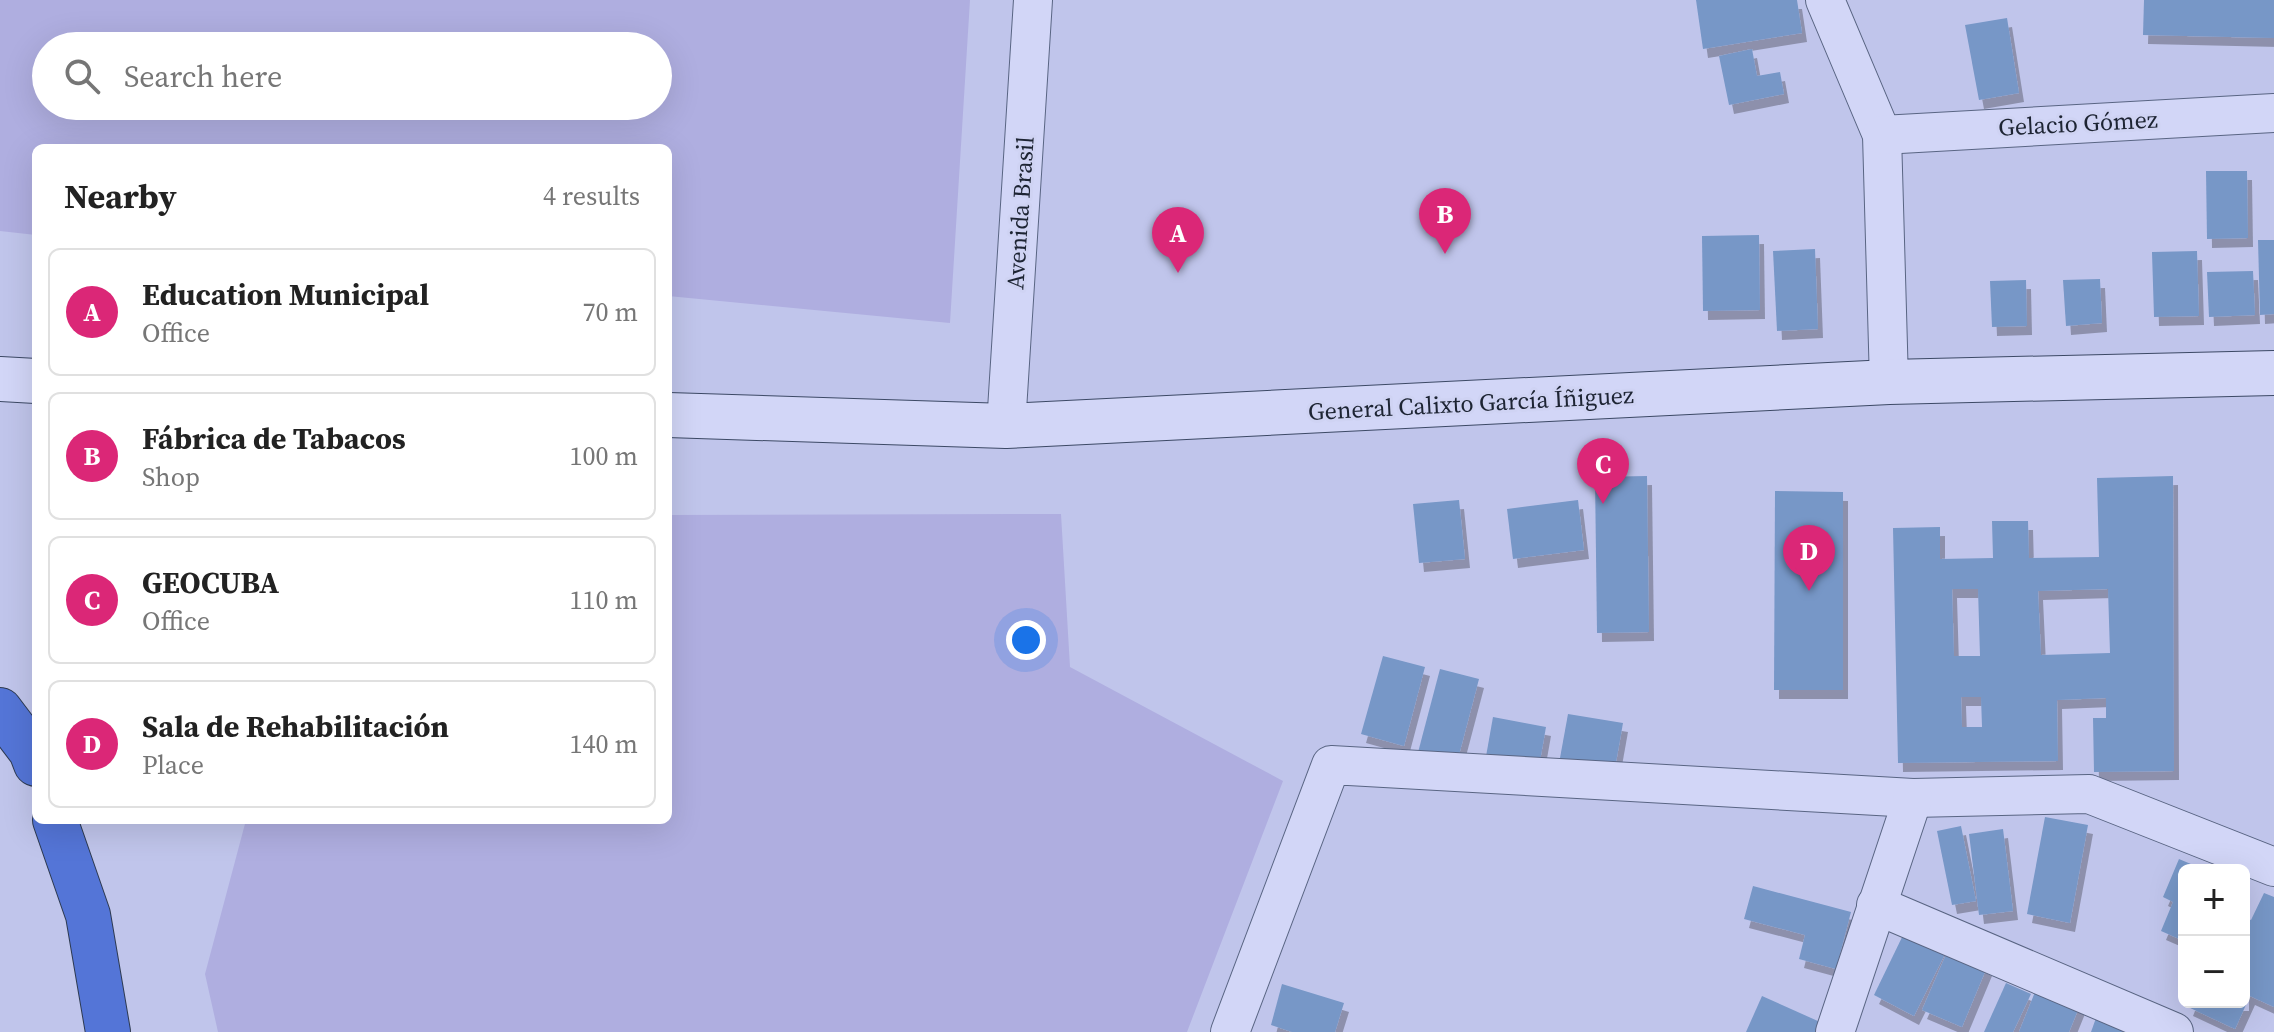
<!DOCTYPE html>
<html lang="en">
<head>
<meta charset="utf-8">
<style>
  :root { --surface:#fff; --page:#f6f6f6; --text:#222; --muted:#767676; --line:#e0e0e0; --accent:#db2777 }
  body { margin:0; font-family:"Source Serif 4",serif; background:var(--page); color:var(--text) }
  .controls { position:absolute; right:24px; bottom:24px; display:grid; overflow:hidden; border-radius:12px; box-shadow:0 8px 32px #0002 }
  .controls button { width:72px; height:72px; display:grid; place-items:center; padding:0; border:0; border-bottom:2px solid var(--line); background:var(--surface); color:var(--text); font:40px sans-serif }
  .you { position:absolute; left:1026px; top:640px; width:28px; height:28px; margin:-20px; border:6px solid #fff; border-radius:50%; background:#1a73e8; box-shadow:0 0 0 12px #1a73e833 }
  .badge { display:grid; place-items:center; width:52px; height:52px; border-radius:50%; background:var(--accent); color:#fff; font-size:26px; font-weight:700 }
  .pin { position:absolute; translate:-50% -66px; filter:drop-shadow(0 2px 4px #0008) }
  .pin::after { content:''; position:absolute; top:42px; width:28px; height:24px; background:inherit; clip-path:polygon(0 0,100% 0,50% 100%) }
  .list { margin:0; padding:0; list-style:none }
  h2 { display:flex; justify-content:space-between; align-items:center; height:104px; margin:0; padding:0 32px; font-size:34px }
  h2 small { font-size:26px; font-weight:400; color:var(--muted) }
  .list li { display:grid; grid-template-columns:52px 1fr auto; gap:24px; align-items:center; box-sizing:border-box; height:128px; margin:0 16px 16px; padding:0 16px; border:2px solid var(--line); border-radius:12px }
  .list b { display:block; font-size:30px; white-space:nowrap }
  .list p { margin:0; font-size:26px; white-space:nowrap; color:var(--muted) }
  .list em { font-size:26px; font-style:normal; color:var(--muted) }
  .icon { flex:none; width:44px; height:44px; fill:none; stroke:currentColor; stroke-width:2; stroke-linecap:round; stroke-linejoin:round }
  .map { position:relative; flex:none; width:2274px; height:1032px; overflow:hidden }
  .search { position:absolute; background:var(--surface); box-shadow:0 8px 32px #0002; left:32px; top:32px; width:640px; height:88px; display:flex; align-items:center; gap:20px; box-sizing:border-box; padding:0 28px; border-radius:44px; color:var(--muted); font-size:30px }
  .panel { position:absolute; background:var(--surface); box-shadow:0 8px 32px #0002; left:32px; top:144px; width:640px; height:680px; border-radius:12px }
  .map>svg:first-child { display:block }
  .farmland { fill:#afaee0; fill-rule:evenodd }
  .building { fill:#7797c7; fill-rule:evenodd; filter:url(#shadow) }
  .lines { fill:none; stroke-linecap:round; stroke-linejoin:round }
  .street-casing { stroke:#596583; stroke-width:40 }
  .secondary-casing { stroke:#3c4965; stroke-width:46 }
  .highway-casing { stroke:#2d3a51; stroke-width:46 }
  .street { stroke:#d2d6f7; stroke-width:38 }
  .secondary { stroke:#d2d6f7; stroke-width:44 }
  .highway { stroke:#5475d7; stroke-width:44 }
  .labels { text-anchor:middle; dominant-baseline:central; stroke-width:6; stroke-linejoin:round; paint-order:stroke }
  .street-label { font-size:24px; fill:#1d2433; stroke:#cfd3f3 }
</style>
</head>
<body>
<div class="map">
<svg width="2274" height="1032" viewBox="0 0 2274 1032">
  <defs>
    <filter id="shadow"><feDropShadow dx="5" dy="9" stdDeviation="0" flood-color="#0004"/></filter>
  </defs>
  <rect width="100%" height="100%" fill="#c0c5eb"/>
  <g class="farmland">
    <path d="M0 0H970L950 323 668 296V148H36V235L0 231ZM46 46H658V106H46Z"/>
    <path d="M1061 514 1070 667 1283 781 1187 1032H218L205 974 246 820H668V515Z"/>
  </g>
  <g class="building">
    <path d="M1696 0H1797L1802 33 1703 49Z"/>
    <path d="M2144 0H2274V38L2143 35Z"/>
    <path d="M2007 18 2019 93 1979 100 1965 25Z"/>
    <path d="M1752 49 1757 76 1780 72 1784 94 1729 105 1719 56Z"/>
    <path d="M2206 171H2247L2248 238 2207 239Z"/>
    <path d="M1759 235 1760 310 1703 311 1702 236Z"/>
    <path d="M2258 240H2274V314L2260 315Z"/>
    <path d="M1815 249 1818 329 1777 331 1773 251Z"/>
    <path d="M2197 251 2199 316 2154 317 2152 252Z"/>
    <path d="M2253 271 2255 315 2209 317 2207 272Z"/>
    <path d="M2100 279 2102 323 2066 326 2063 280Z"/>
    <path d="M2026 280 2027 326 1992 327 1990 281Z"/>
    <path d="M1647 476 1649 632 1597 633 1595 477Z"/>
    <path d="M2173 476 2174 771 2094 772 2093 718H2106V698L2057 700 2058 761 1898 763 1893 528 1940 527V559L1993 558 1992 521H2028L2029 558 2099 557 2097 478ZM1952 589H1978L1980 656H1954ZM2108 589 2110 653 2041 655 2038 591ZM1961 697H1981L1982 727H1962Z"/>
    <path d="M1775 491 1843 492V690H1774Z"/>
    <path d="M1459 500 1465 559 1419 563 1413 504Z"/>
    <path d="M1578 500 1584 550 1513 559 1507 509Z"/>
    <path d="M1383 656 1425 667 1404 746 1361 734Z"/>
    <path d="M1440 669 1479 679 1455 770 1416 760Z"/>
    <path d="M1568 714 1623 723 1613 779 1558 769Z"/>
    <path d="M1493 717 1546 727 1538 772 1485 762Z"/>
    <path d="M2045 817 2088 825 2070 923 2027 914Z"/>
    <path d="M1961 826 1976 901 1952 905 1937 831Z"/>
    <path d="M2003 829 2013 911 1979 915 1969 834Z"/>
    <path d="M2179 859 2205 870H2184V941L2161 931 2173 902 2163 897Z"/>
    <path d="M1753 886 1851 912 1836 969 1799 959 1805 935 1744 919Z"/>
    <path d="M2264 893 2274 897V1007L2250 996 2235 1029 2188 1007 2190 1002H2244V917L2251 920Z"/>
    <path d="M1906 929 1947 950 1914 1016 1874 995Z"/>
    <path d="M1948 950 1987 967 1962 1027 1922 1010Z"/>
    <path d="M2006 983 2031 994 2013 1032H1984Z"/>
    <path d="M1282 984 1344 1003 1335 1032H1292L1271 1025Z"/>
    <path d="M2037 987 2080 1005 2069 1032H2019Z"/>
    <path d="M1762 996 1829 1026 1827 1032H1746Z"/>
    <path d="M2096 1018 2133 1032H2091Z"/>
  </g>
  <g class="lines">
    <defs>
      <g id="street">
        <path d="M1825 0 1882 135 1889 382"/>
        <path d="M1882 135 2274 113"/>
        <path d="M1006 426 1033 0"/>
        <path d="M1876 905 2174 1032"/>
        <path d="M1230 1032 1331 765 1913 798 2089 794 2274 867"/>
        <path d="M1835 1032 1913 798"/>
      </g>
      <g id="secondary">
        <path d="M0 379 36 381"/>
        <path d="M668 415 1006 426 1889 382 2274 373"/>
      </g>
      <g id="highway">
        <path d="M0 710 31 751 36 764"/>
        <path d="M55 820 88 915 108 1032"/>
      </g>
    </defs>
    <use href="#street" class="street-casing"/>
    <use href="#secondary" class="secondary-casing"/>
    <use href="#highway" class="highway-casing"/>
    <use href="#street" class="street"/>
    <use href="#secondary" class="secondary"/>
    <use href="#highway" class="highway"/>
  </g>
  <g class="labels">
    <g class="street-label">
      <text transform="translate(2078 123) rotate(-3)">Gelacio Gómez</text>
      <text transform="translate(1020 213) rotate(-86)">Avenida Brasil</text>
      <text transform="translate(1471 403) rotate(-3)">General Calixto García Íñiguez</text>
    </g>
  </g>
</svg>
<div class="controls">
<button>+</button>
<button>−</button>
</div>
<div class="you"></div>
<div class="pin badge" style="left:1178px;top:273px">A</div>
<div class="pin badge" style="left:1445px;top:254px">B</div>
<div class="pin badge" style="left:1603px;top:504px">C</div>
<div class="pin badge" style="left:1809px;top:591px">D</div>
<div class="search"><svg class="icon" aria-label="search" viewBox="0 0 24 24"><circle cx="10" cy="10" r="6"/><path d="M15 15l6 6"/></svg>Search here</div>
<section class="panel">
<h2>Nearby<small>4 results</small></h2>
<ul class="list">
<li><span class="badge">A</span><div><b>Education Municipal</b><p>Office</p></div><em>70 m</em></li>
<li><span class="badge">B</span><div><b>Fábrica de Tabacos</b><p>Shop</p></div><em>100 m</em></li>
<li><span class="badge">C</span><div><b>GEOCUBA</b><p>Office</p></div><em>110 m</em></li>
<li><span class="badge">D</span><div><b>Sala de Rehabilitación</b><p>Place</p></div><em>140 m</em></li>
</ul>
</section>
</div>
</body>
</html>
